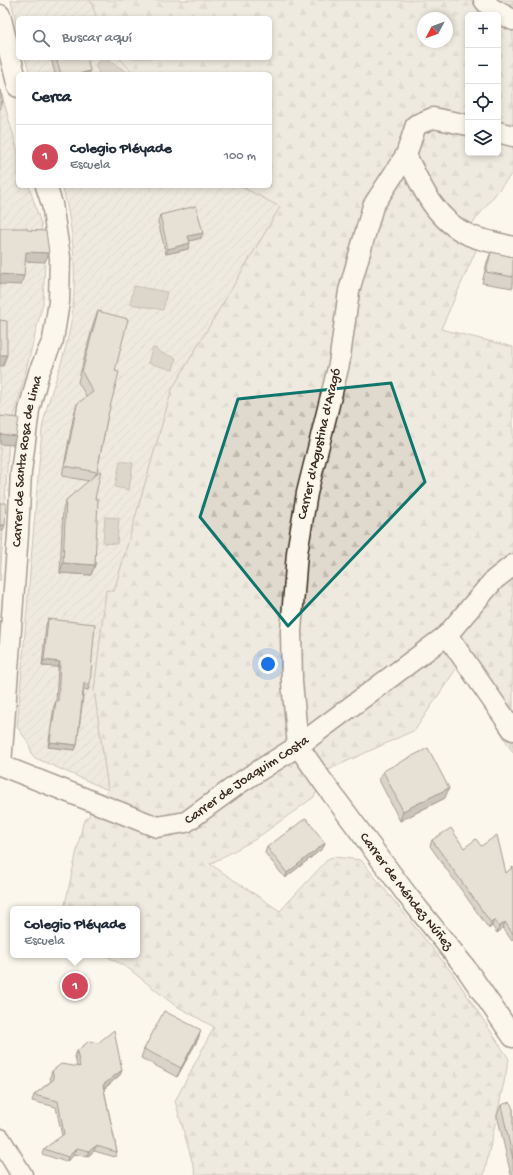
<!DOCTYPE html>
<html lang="es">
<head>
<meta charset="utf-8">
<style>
  :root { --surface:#fff; --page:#f2f2f3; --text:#1f2937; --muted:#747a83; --line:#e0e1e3; --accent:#d1495b }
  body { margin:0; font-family:"Gochi Hand",sans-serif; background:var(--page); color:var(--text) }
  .controls { position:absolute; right:12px; top:12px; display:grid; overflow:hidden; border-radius:6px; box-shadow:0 2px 6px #0003 }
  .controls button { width:36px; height:36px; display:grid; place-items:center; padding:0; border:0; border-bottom:1px solid var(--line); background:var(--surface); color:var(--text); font:20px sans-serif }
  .compass { position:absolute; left:417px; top:12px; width:36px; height:36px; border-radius:50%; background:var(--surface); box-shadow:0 2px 6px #0003; rotate:229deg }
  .you { position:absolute; left:268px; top:664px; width:14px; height:14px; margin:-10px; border:3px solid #fff; border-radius:50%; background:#1a73e8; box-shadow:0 0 0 6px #1a73e833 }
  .badge { display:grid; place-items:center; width:26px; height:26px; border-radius:50%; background:var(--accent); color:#fff; font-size:13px; font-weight:700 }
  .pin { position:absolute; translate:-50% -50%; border:2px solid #fff; box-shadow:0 1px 4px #0006 }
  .popup { position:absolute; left:10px; top:906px; width:130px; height:52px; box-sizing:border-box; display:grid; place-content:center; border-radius:6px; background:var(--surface); filter:drop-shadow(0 1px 3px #0005); font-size:13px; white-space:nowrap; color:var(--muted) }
  .popup b { font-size:15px; color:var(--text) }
  .popup::after { content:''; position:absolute; left:50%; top:100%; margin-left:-8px; border:8px solid transparent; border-top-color:var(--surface) }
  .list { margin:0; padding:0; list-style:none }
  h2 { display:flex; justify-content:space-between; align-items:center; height:52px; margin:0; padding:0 16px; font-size:17px }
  h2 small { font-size:13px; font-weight:400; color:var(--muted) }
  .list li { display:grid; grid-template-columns:26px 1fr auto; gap:12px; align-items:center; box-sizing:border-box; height:64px; padding:0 16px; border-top:1px solid var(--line) }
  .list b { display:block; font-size:15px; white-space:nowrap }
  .list p { margin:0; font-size:13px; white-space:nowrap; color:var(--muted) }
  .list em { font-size:13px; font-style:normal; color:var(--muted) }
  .icon { flex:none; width:22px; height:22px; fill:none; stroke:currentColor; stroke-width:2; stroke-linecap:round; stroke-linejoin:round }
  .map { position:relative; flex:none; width:513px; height:1175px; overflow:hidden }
  .search { position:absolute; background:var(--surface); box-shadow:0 2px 6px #0003; left:16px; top:16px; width:256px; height:44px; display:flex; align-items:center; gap:10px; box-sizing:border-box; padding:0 14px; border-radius:6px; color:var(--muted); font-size:15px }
  .panel { position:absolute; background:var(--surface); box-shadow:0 2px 6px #0003; left:16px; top:72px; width:256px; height:116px; border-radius:6px }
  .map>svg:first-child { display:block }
  .forest { fill:url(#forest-firs); stroke:#8d8276; fill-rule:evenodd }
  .garden { fill:url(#garden-furrows); stroke:#8d8276 }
  .water { fill:#b6aea2; stroke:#85796d }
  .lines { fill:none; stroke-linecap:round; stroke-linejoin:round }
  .minor-casing { stroke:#3b2a1e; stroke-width:23 }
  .minor { stroke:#fbf7ec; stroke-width:20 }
  .wall { fill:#afa99f; stroke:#3b2a1e }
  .shaded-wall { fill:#8f8982; stroke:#3b2a1e }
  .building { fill:#ccc4b9; stroke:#3b2a1e }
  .marked { fill:none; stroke:#0f766e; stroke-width:3; stroke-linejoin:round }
  .labels { text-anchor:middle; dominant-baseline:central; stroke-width:3.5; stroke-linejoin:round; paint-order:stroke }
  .street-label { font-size:14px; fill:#3b2a1e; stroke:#fbf7ec }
</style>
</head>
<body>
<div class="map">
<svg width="513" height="1175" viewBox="0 0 513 1175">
  <defs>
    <pattern id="forest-firs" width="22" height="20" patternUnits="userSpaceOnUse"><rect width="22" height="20" fill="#dfd9ce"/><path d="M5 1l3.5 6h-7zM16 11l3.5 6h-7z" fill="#c0bab0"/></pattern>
    <pattern id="garden-furrows" width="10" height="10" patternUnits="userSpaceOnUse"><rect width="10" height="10" fill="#dfd9ce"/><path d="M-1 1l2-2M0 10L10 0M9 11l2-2" fill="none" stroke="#c0bab0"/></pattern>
  </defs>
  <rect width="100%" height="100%" fill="#fbf7ec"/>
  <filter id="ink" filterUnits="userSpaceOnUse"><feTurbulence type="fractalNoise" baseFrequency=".025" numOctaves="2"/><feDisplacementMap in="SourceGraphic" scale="8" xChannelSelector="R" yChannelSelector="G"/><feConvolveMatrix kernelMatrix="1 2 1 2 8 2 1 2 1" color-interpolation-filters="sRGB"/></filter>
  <g filter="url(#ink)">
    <path class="forest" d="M89 0H513V172L468 229 477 248 441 329 513 347V753L460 663 415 730 328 770 314 797 254 840 210 864 280 911 329 858 335 857 361 860 453 974 509 1059 484 1175H196L175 1101 214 1027 173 1004 129 969 105 955H137V909H64L83 823 108 790 94 690 106 590 114 591 172 389 280 207 240 186H270V74H135L119 58H270V18H96ZM468 15H498V153H468ZM423 18H447V42H423Z"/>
    <g class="garden">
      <path d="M11 0H90L97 18H18V32Z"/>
      <path d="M25 58H119L135 74H30Z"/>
      <path d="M0 88 18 152V186H29L41 224 43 240 45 262 43 303 9 437 0 581Z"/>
      <path d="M62 186H240L280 207 172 389 114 591 106 590 94 690 108 790 33 757 28 742 17 727 42 429C47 400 59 374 66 346 79 298 76 234 62 186Z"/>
    </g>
    <g class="water">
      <path d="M106 59 127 72 128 74H100L95 66 99 60Z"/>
      <path d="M134 286 167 292 163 310 130 304Z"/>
      <path d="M156 348 159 352 176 358 173 370 148 363 152 349Z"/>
      <path d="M120 461 133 463 129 490 115 487Z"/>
      <path d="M105 517 119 518 117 544 103 543Z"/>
    </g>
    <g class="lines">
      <defs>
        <g id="minor">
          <path d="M484 0 491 8 513 20"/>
          <path d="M0 15 18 87"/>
          <path id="s1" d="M468 125 433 118 416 125 406 155 373 206 349 291 339 364 307 493 297 553 291 631 292 682 298 746 324 783 407 895 465 967 513 1037"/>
          <path d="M498 132 513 136"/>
          <path d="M406 155C421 186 435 220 469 235 482 241 499 243 513 247"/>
          <path d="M513 565 494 580 447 635 513 730"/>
          <path id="s2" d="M0 765 157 827 186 822 241 782 298 746 447 635"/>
          <path id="s3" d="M1 765 18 534 21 472 29 410 39 372 53 340 59 302 60 257 52 204 46 186"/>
          <path d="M0 1139 22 1175"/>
        </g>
      </defs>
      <use href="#minor" class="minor-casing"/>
      <use href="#minor" class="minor"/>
    </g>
    <g class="wall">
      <path d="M51 58H87L89 74H55Z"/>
      <path d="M160 215 201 238 189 241 188 249 166 254 158 221Z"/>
      <path d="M491 252 513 257V288L482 283 487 262Z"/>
      <path d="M98 311 115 371 107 419 97 472 95 475V565L91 575 60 573 63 510 66 500 89 481 62 476 74 414 77 404 87 397 78 382 94 321Z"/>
      <path d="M48 619 90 684 88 690 84 689 77 745 75 750 48 747 54 706 56 701 58 667 42 666 46 625Z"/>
      <path d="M383 771 445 798 400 821 379 780Z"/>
      <path d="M432 840 464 848 481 846 506 873 513 867V938L512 941 503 928 497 933 492 926 489 929 430 846Z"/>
      <path d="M325 843 323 848 285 878 265 853 267 847Z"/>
      <path d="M201 1030 198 1039 177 1077 141 1058 144 1049Z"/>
      <path d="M77 1051 122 1070 120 1075 104 1089 117 1152 115 1157 94 1151 87 1157 75 1154 66 1162 42 1154 44 1149 62 1136 56 1107 32 1101 34 1095 51 1081 50 1077 52 1071 77 1067 75 1056Z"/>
      <path d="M501 1105 513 1109V1175H511L497 1115Z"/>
    </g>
    <g class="shaded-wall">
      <path d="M90 71 89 74H79Z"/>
      <path d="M0 102H3L0 109Z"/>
      <path d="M203 233 201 238 186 242 188 236Z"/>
      <path d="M190 243 188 249 166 254 168 249Z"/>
      <path d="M26 252 49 253 45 262 22 261Z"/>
      <path d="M0 274 24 276 21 285 0 284Z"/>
      <path d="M0 355H7L3 366H0Z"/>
      <path d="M0 434 16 436 13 445 0 444Z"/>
      <path d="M0 525H5L3 531H0Z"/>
      <path d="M63 563 95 565 91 575 60 573Z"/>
      <path d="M44 660 60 662 58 667 42 666Z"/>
      <path d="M84 683 90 684 88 690 82 689Z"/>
      <path d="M50 742 77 745 75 750 48 747Z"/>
      <path d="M449 788 445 798 400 821 403 811Z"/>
      <path d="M325 843 323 848 285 878 287 873Z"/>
      <path d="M494 920 492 926 489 929 491 923Z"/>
      <path d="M505 922 503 928 497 933 499 927Z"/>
      <path d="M201 1030 198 1039 177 1077 181 1068Z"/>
      <path d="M122 1070 120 1075 101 1091 103 1085Z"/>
      <path d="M96 1146 94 1151 87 1157 89 1151Z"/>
      <path d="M77 1148 75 1154 66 1162 68 1157Z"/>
    </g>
    <g class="building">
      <path d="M56 58H87L90 71 79 74H61Z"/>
      <path d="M0 90 3 102H0Z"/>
      <path d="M196 206 203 233 188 236 190 243 168 249 160 215Z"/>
      <path d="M0 228H27V230L46 231 49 253 26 252 24 276 0 274Z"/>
      <path d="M491 252 513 257V277L486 272Z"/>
      <path d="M98 311 128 319 115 371 119 372 107 419 97 472 65 466 77 404 93 392 82 372Z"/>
      <path d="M0 320 7 321V355H0Z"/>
      <path d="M0 416 19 418 16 436 0 434Z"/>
      <path d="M101 470 95 499H98L95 565 63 563 66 500Z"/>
      <path d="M0 503H6L5 525H0Z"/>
      <path d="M48 619 95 624 90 684 84 683 77 745 50 742 56 701H58L60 662 44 660Z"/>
      <path d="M428 748 449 788 403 811 383 771Z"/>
      <path d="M306 818 325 843 287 873 267 847Z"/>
      <path d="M451 828 464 848 476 839 481 846 497 835 506 873 513 867V934L505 922 499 927 494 920 491 923 432 840Z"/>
      <path d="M164 1011 201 1030 181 1068 144 1049Z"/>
      <path d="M114 1030 122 1070 103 1085 117 1152 96 1146 89 1151 77 1148 68 1157 44 1149 64 1134 58 1101 34 1095 54 1079 52 1071 61 1064 80 1067 77 1051 89 1041 98 1043Z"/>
      <path d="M510 1102 513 1109V1159L501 1105Z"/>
    </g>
  </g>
  <path d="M0 0H513V1175H0ZM391 383 425 482 288 626 200 517 238 399Z" fill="#fbf7ec" fill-opacity=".55" fill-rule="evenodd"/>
  <path class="marked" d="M391 383 425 482 288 626 200 517 238 399Z"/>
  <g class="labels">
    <g class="street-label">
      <text transform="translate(320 444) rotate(-77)">Carrer d'Agustina d'Aragó</text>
      <text stroke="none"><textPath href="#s3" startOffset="305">Carrer de Santa Rosa de Lima</textPath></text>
      <text stroke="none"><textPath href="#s2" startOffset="272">Carrer de Joaquim Costa</textPath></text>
      <text stroke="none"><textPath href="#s1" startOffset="877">Carrer de Méndez Núñez</textPath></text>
    </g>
  </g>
</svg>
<div class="controls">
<button>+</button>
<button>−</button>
<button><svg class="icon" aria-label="locate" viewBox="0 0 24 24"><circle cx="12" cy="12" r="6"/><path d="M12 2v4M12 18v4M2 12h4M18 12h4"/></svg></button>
<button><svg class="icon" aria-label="layers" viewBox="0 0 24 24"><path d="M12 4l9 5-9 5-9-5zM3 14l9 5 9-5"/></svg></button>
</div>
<svg class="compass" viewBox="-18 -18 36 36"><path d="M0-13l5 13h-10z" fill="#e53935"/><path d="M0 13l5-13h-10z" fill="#747a83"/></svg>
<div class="you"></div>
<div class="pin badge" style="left:75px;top:986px">1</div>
<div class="popup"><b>Colegio Pléyade</b>Escuela</div>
<div class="search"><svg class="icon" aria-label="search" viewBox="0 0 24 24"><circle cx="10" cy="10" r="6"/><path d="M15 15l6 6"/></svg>Buscar aquí</div>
<section class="panel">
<h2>Cerca<small></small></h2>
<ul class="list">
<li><span class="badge">1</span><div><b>Colegio Pléyade</b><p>Escuela</p></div><em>100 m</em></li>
</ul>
</section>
</div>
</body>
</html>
